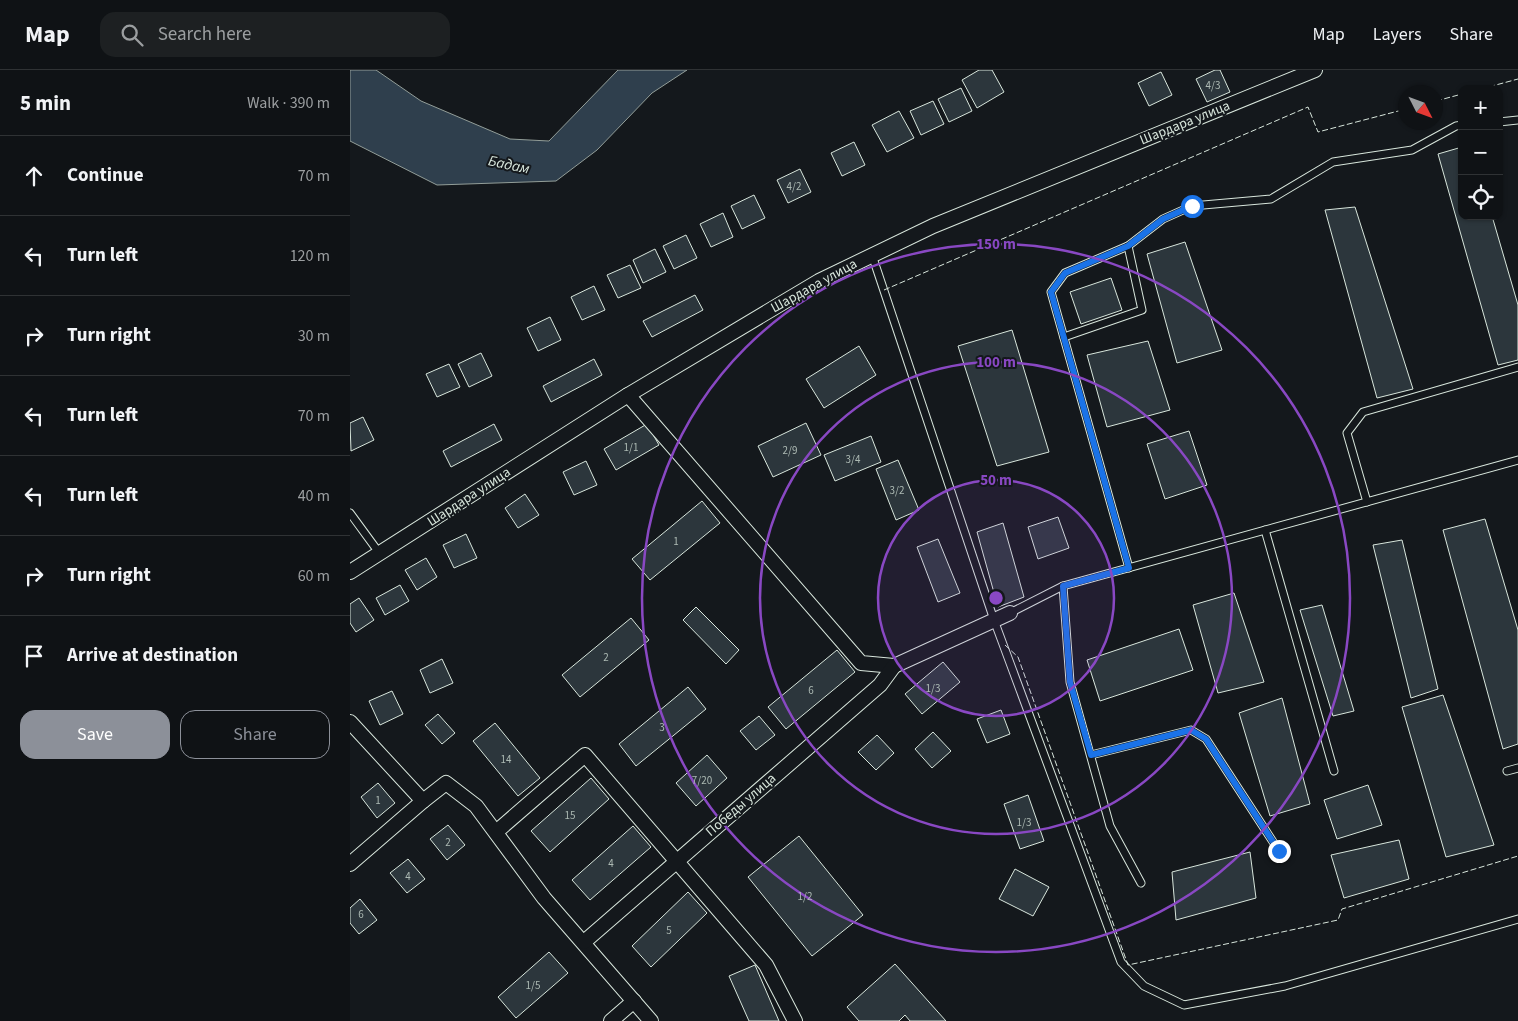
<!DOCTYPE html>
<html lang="en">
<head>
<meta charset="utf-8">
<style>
  :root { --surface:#0f1215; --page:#1d2022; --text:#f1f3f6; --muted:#9b9ea0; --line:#2f3234; --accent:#8c9099 }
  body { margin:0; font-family:"Source Sans 3",sans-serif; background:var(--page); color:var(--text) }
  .controls { position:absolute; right:15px; top:15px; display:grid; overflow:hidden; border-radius:10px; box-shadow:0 1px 4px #0004 }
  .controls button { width:45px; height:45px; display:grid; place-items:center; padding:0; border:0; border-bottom:1px solid var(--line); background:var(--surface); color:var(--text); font:25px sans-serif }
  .compass { position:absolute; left:1048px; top:15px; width:45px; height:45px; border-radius:50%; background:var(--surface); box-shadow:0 1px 4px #0004; rotate:132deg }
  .stop { position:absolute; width:15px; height:15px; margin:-11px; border:4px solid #1a73e8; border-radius:50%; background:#fff }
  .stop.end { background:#1a73e8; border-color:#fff; box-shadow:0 1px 5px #0008 }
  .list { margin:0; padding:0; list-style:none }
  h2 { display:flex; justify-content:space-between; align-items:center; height:65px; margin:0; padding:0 20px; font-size:21px }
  h2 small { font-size:16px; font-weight:400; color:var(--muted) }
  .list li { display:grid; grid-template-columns:32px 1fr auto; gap:15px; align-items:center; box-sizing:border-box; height:80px; padding:0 20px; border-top:1px solid var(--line) }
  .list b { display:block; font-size:19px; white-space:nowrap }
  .list em { font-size:16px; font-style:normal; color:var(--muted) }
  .actions { display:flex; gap:10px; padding:15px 20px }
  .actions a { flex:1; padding:11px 0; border:1px solid var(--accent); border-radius:15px; text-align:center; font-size:18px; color:var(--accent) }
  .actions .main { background:var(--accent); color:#fff }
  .icon { flex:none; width:28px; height:28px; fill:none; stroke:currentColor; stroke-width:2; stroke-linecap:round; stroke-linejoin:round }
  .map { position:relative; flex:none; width:1168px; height:951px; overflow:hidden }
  header { display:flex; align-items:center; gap:30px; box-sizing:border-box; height:70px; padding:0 25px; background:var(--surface); border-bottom:1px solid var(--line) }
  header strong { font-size:24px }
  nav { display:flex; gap:28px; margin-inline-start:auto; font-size:18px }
  .search { width:350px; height:45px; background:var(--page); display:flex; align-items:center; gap:12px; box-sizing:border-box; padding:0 18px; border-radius:15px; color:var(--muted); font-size:19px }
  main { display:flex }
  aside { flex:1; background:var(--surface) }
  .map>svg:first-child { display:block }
  .water { fill:#2f3f4d; stroke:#939e99 }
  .building { fill:#2c363c; stroke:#d8e6dc }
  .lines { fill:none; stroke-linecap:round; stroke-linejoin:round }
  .lane-casing { stroke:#d8e6dc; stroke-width:9 }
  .street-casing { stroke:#d8e6dc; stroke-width:16 }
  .lane { stroke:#14181c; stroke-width:7 }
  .street { stroke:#14181c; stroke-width:14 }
  .fence { stroke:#d8e6dc; stroke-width:1; stroke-dasharray:6 2.5; stroke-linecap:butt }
  .route { stroke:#1a73e8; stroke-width:6 }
  .ring { fill:none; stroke:#8948c3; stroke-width:2.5 }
  .labels { text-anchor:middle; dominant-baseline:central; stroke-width:4; stroke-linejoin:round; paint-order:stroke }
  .number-label { font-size:11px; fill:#adbab4 }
  .street-label { font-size:14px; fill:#d8e6dc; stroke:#14181c }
  .water-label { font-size:15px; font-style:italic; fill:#d8e6dc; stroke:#14181c }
  .centre { fill:#8948c3; stroke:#14181c; stroke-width:2.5 }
  .ring-label { font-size:15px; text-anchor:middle; font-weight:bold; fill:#8948c3; stroke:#14181c; stroke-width:4; stroke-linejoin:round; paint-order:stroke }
</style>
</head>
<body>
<header>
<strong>Map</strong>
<div class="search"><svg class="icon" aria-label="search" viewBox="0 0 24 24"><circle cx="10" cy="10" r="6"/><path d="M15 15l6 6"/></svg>Search here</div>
<nav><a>Map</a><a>Layers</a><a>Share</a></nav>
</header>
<main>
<aside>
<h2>5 min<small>Walk · 390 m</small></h2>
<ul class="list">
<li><svg class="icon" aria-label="ahead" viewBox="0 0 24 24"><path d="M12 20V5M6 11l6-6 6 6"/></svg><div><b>Continue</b></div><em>70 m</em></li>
<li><svg class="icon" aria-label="left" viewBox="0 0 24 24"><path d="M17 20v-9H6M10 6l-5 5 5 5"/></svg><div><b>Turn left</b></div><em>120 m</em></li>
<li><svg class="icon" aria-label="right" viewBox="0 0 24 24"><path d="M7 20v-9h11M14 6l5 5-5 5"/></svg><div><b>Turn right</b></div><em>30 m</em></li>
<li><svg class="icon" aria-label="left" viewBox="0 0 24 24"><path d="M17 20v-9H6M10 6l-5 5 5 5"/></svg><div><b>Turn left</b></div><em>70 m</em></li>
<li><svg class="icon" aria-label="left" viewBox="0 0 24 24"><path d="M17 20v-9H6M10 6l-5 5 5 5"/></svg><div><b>Turn left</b></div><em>40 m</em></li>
<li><svg class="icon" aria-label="right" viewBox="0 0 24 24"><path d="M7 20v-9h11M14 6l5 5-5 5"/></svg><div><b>Turn right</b></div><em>60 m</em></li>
<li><svg class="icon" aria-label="arrive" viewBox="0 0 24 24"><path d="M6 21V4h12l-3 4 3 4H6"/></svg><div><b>Arrive at destination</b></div></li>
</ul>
<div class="actions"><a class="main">Save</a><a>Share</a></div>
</aside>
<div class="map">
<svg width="1168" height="951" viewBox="0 0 1168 951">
  <rect width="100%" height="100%" fill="#14181c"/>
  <path class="water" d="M0 0H26L71 31 160 69 199 71 268 0H337L302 23 247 80 206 111 87 115 0 71Z"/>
  <g class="building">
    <path d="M629 0H642L654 22 627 38 612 10Z"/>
    <path d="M865 0H870L880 22 857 32 846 9Z"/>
    <path d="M811 2 822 25 799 36 788 13Z"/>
    <path d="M611 18 622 41 599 52 588 29Z"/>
    <path d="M583 31 594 54 571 65 560 41Z"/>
    <path d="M549 41 564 68 537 82 522 55Z"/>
    <path d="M504 72 515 95 492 106 481 83Z"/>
    <path d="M1112 77V146H1142L1168 235V290L1148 295 1088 84Z"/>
    <path d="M450 99 461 122 438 133 427 110Z"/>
    <path d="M404 125 415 148 392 159 381 136Z"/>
    <path d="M1005 137 1063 319 1027 328 975 140Z"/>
    <path d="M373 143 383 167 361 177 350 154Z"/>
    <path d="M336 165 347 188 324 199 313 176Z"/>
    <path d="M835 172 872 280 827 293 797 184Z"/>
    <path d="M305 179 316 202 293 213 283 190Z"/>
    <path d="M280 195 291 218 268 228 257 205Z"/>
    <path d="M761 208 772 240 731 254 720 222Z"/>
    <path d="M244 216 255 240 232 250 221 227Z"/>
    <path d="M345 225 353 240 302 267 293 251Z"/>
    <path d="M200 247 211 270 188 281 177 258Z"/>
    <path d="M662 260 699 382 647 396 608 276Z"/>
    <path d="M798 271 820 340 757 357 737 285Z"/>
    <path d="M509 276 526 305 474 338 456 309Z"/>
    <path d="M131 283 142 306 119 317 108 294Z"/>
    <path d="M244 289 252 305 201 332 193 316Z"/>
    <path d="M99 294 110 317 87 327 76 304Z"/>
    <path d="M13 347 24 370 1 381 0 353Z"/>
    <path d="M456 353 471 385 423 407 408 376Z"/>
    <path d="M144 354 152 370 101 397 93 381Z"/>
    <path d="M297 354 309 375 266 400 254 379Z"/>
    <path d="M839 361 857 415 815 429 797 374Z"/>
    <path d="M521 366 531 392 485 411 474 385Z"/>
    <path d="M548 390 569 440 546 450 526 399Z"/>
    <path d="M236 391 247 415 224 425 213 402Z"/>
    <path d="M175 424 189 445 168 458 155 438Z"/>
    <path d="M352 431 370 453 300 510 282 489Z"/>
    <path d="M708 447 719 478 688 489 678 457Z"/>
    <path d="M1135 449 1168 560V674L1153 679 1093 460Z"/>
    <path d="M653 453 674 527 648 537 627 462Z"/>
    <path d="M116 464 127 488 104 498 93 475Z"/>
    <path d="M588 469 610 523 588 532 567 477Z"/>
    <path d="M1052 470 1088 619 1061 628 1023 475Z"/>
    <path d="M76 488 87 507 67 520 55 500Z"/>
    <path d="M50 515 59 531 35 545 26 528Z"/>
    <path d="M884 523 914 612 868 623 843 535Z"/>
    <path d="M9 528 24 550 6 562 0 553V534Z"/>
    <path d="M972 535 1004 641 983 646 950 540Z"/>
    <path d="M346 537 389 580 376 594 333 550Z"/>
    <path d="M281 548 299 570 230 627 212 605Z"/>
    <path d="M829 559 843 600 750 631 737 590Z"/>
    <path d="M487 580 505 602 436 659 418 637Z"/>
    <path d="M92 589 103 613 80 623 70 600Z"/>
    <path d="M593 592 610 612 572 644 555 624Z"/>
    <path d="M338 617 356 639 286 696 269 674Z"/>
    <path d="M42 621 53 644 30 655 19 631Z"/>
    <path d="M1093 625 1144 775 1096 787 1052 637Z"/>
    <path d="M932 628 960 734 920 746 889 643Z"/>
    <path d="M651 640 660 664 637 673 627 649Z"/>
    <path d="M88 644 105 663 92 674 75 655Z"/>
    <path d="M409 646 425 665 406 680 390 661Z"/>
    <path d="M145 653 190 708 168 726 123 671Z"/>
    <path d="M583 662 601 681 582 698 565 679Z"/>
    <path d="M527 665 544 683 526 700 508 682Z"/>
    <path d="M357 685 377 708 346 736 326 713Z"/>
    <path d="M241 708 259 729 200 782 181 761Z"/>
    <path d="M28 713 45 733 27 748 11 727Z"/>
    <path d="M1018 715 1032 755 987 769 974 730Z"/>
    <path d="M678 725 694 771 670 779 654 734Z"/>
    <path d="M98 755 115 775 97 790 80 769Z"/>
    <path d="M283 756 301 777 240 830 222 810Z"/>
    <path d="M449 766 513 845 462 886 398 807Z"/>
    <path d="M1049 770 1059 809 994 828 981 785Z"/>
    <path d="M900 782 906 828 826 850 822 802Z"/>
    <path d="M58 789 75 809 57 823 40 803Z"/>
    <path d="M665 799 699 817 683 846 649 829Z"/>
    <path d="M338 822 357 843 301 897 282 876Z"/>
    <path d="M10 829 27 850 9 864 0 853V838Z"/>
    <path d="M199 882 218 903 166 948 148 927Z"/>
    <path d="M545 894 596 951H560L555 945 549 951H509L497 937Z"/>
    <path d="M405 895 429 951H399L379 906Z"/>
  </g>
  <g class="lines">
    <defs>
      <g id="lane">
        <path d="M1149 52 1168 50"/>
        <path d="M522 185 644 550 771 892 794 916 834 935 935 916 1168 849"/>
        <path d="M714 267 792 240 778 176"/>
        <path d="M1017 432 997 363 1013 342 1168 297"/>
        <path d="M0 443 30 484"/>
        <path d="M915 460 984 701"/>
        <path d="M779 498 701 222 715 203 778 176 813 149 842 136 921 129 983 92 1062 80 1106 56 1112 55"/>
        <path d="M713 516 720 612 760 756 791 813"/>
        <path d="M660 543 713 516 1168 390"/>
        <path d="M741 685 841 660 856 669 929 781"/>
        <path d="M1157 701 1168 698"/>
      </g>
      <g id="street">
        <path d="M278 325 511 593 544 596 660 543"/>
        <path d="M0 502 278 325 469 211 583 156 965 0"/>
        <path d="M0 652 73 731 0 794"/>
        <path d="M73 731 96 713 126 736 194 828 301 951"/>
        <path d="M146 762 235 685 416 895 445 951"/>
        <path d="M234 872 530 615 544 596"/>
        <path d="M261 951 284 931"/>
      </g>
    </defs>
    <use href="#lane" class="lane-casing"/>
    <use href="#street" class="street-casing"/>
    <use href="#lane" class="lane"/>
    <use href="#street" class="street"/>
    <g class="fence">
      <path d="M1131 19 1168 9"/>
      <path d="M1086 31 1112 24"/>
      <path d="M534 220 958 37 968 62 1056 39"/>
      <path d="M655 575 668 587 778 895 988 850 992 839 1168 786"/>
    </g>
  </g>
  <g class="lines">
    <path class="route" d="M842 136 813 149 778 176 715 203 701 222 779 498 713 516 720 612 741 685 841 660 856 669 929 781"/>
  </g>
  <circle cx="646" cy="528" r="118" fill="#8948c3" fill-opacity=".12"/>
  <g class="ring">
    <circle cx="646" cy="528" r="118"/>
    <circle cx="646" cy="528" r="236"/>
    <circle cx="646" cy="528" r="354"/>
  </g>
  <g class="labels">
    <g class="number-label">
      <text x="863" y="15">4/3</text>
      <text x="444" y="116">4/2</text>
      <text x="281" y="377">1/1</text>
      <text x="440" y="380">2/9</text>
      <text x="503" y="389">3/4</text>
      <text x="547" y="420">3/2</text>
      <text x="326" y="471">1</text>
      <text x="256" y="587">2</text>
      <text x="583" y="618">1/3</text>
      <text x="461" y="620">6</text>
      <text x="312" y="657">3</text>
      <text x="156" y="689">14</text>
      <text x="352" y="710">7/20</text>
      <text x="28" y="730">1</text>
      <text x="220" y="745">15</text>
      <text x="674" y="752">1/3</text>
      <text x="98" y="772">2</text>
      <text x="261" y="793">4</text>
      <text x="58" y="806">4</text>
      <text x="455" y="826">1/2</text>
      <text x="11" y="844">6</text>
      <text x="319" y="860">5</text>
      <text x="183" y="915">1/5</text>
    </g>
    <g class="street-label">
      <text transform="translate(835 53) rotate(-22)">Шардара улица</text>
      <text transform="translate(464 216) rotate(-29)">Шардара улица</text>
      <text transform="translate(119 427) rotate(-33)">Шардара улица</text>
      <text transform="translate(391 735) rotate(-41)">Победы улица</text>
    </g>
    <g class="water-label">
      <text transform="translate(159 95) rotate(12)">Бадам</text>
    </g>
  </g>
  <circle cx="646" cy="528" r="8" class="centre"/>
  <g class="ring-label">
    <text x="646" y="179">150 m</text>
    <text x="646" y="297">100 m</text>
    <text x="646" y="415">50 m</text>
  </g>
</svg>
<div class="controls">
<button>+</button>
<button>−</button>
<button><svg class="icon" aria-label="locate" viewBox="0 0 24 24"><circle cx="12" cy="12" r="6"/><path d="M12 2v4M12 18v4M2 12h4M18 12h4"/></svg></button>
</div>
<svg class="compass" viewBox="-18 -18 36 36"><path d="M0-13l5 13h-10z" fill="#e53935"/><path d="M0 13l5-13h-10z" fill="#9b9ea0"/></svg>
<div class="stop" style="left:842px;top:136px"></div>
<div class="stop end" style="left:929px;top:781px"></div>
</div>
</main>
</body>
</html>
